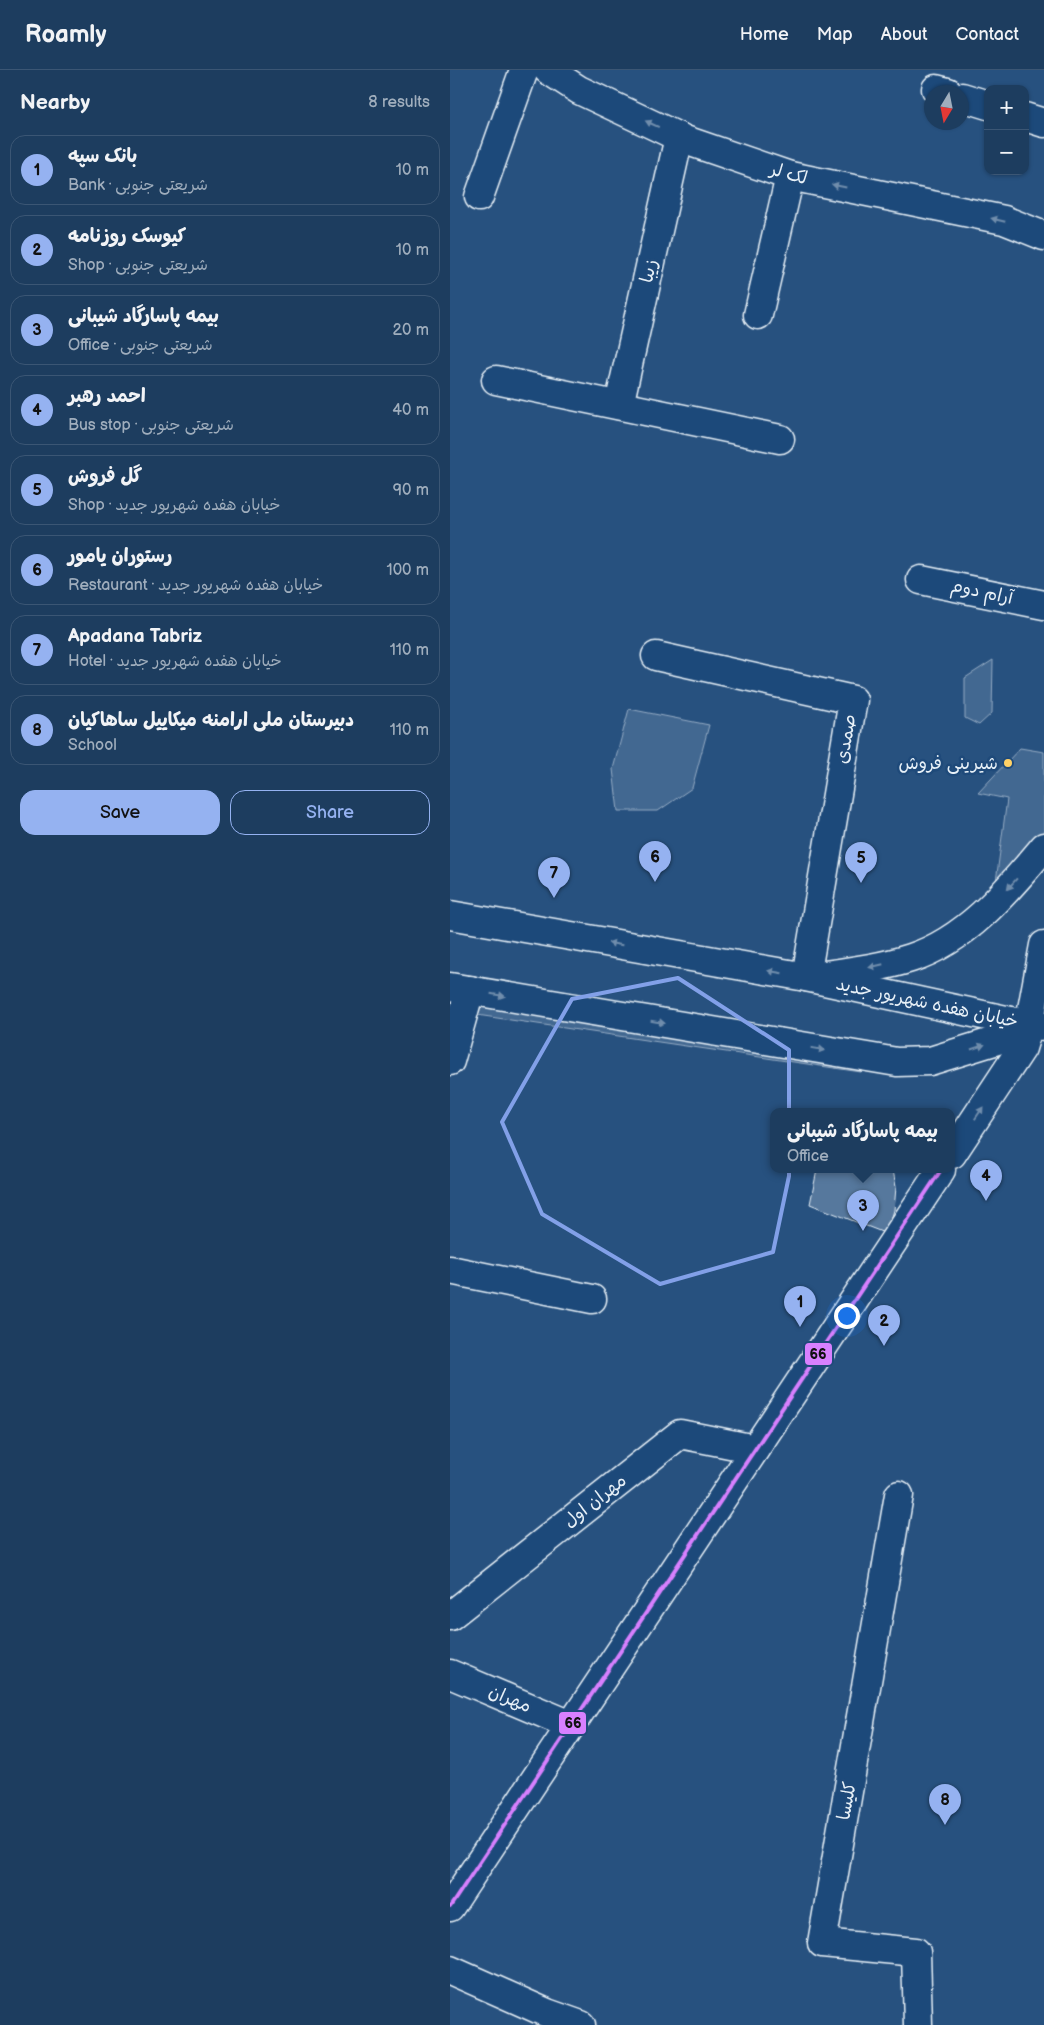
<!DOCTYPE html>
<html lang="en">
<head>
<meta charset="utf-8">
<style>
  :root { --surface:#1d3d5f; --page:#254465; --text:#f1f3f6; --muted:#a0aebd; --line:#3b5674; --accent:#95b2f1 }
  body { margin:0; font-family:"Balsamiq Sans","Playpen Sans Arabic",sans-serif; background:var(--page); color:var(--text) }
  .controls { position:absolute; right:15px; top:15px; display:grid; overflow:hidden; border-radius:10px; box-shadow:0 1px 4px #0004 }
  .controls button { width:45px; height:45px; display:grid; place-items:center; padding:0; border:0; border-bottom:1px solid var(--line); background:var(--surface); color:var(--text); font:25px sans-serif }
  .compass { position:absolute; left:474px; top:15px; width:45px; height:45px; border-radius:50%; background:var(--surface); box-shadow:0 1px 4px #0004; rotate:190deg }
  .you { position:absolute; left:396px; top:1245px; width:18px; height:18px; margin:-12px; border:4px solid #fff; border-radius:50%; background:#1a73e8; box-shadow:0 0 0 8px #1a73e833 }
  .badge { display:grid; place-items:center; width:32px; height:32px; border-radius:50%; background:var(--accent); color:#111; font-size:16px; font-weight:700 }
  .pin { position:absolute; translate:-50% -41px; filter:drop-shadow(0 1px 2px #0008) }
  .pin::after { content:''; position:absolute; top:26px; width:18px; height:15px; background:inherit; clip-path:polygon(0 0,100% 0,50% 100%) }
  .popup { position:absolute; left:320px; top:1038px; width:185px; height:65px; box-sizing:border-box; display:grid; place-content:center; border-radius:10px; background:var(--surface); filter:drop-shadow(0 1px 4px #0005); font-size:16px; white-space:nowrap; color:var(--muted) }
  .popup b { font-size:19px; color:var(--text) }
  .popup::after { content:''; position:absolute; left:50%; top:100%; margin-left:-10px; border:10px solid transparent; border-top-color:var(--surface) }
  .list { margin:0; padding:0; list-style:none }
  h2 { display:flex; justify-content:space-between; align-items:center; height:65px; margin:0; padding:0 20px; font-size:21px }
  h2 small { font-size:16px; font-weight:400; color:var(--muted) }
  .list li { display:grid; grid-template-columns:32px 1fr auto; gap:15px; align-items:center; box-sizing:border-box; height:70px; margin:0 10px 10px; padding:0 10px; border:1px solid var(--line); border-radius:15px }
  .list b { display:block; font-size:19px; white-space:nowrap }
  .list p { margin:0; font-size:16px; white-space:nowrap; color:var(--muted) }
  .list em { font-size:16px; font-style:normal; color:var(--muted) }
  .actions { display:flex; gap:10px; padding:15px 20px }
  .actions a { flex:1; padding:11px 0; border:1px solid var(--accent); border-radius:15px; text-align:center; font-size:18px; color:var(--accent) }
  .actions .main { background:var(--accent); color:#111 }
  .map { position:relative; flex:none; width:594px; height:1955px; overflow:hidden }
  header { display:flex; align-items:center; gap:30px; box-sizing:border-box; height:70px; padding:0 25px; background:var(--surface); border-bottom:1px solid var(--line) }
  header strong { font-size:24px }
  nav { display:flex; gap:28px; margin-inline-start:auto; font-size:18px }
  main { display:flex }
  aside { flex:1; background:var(--surface) }
  .map>svg:first-child { display:block }
  .green { fill:#436891; stroke:#96acc4 }
  .building { fill:#57789d; stroke:#e8f1f8 }
  .lines { fill:none; stroke-linecap:round; stroke-linejoin:round }
  .minor-casing { stroke:#e8f1f8; stroke-width:31 }
  .major-casing { stroke:#e8f1f8; stroke-width:31 }
  .minor { stroke:#1f4a7a; stroke-width:28 }
  .major { stroke:#1f4a7a; stroke-width:28 }
  .bus-1-casing { stroke:#1f4a7a; stroke-width:8 }
  .bus-1 { stroke:#d880ff; stroke-width:4 }
  .oneway { fill:#6f8dac }
  .marked { fill:none; stroke:#82a0e8; stroke-width:4; stroke-linejoin:round }
  .poi-dot { fill:#ffd166; stroke:#1f4a7a; stroke-width:2 }
  .labels { text-anchor:middle; dominant-baseline:central; stroke-width:5; stroke-linejoin:round; paint-order:stroke }
  .street-label { font-size:18px; fill:#e8f1f8; stroke:#1f4a7a }
  .poi-label { font-size:18px; fill:#e8f1f8; stroke:#1f4a7a; text-anchor:end }
  .line-badge { stroke:#1f4a7a; stroke-width:2 }
  .pale-badge-label { font-size:14px; text-anchor:middle; font-weight:bold; fill:#111 }
</style>
</head>
<body>
<header>
<strong>Roamly</strong>
<nav><a>Home</a><a>Map</a><a>About</a><a>Contact</a></nav>
</header>
<main>
<aside>
<h2>Nearby<small>8 results</small></h2>
<ul class="list">
<li><span class="badge">1</span><div><b>بانک سپه</b><p>Bank · شریعتی جنوبی</p></div><em>10 m</em></li>
<li><span class="badge">2</span><div><b>کیوسک روزنامه</b><p>Shop · شریعتی جنوبی</p></div><em>10 m</em></li>
<li><span class="badge">3</span><div><b>بیمه پاسارگاد شیبانی</b><p>Office · شریعتی جنوبی</p></div><em>20 m</em></li>
<li><span class="badge">4</span><div><b>احمد رهبر</b><p>Bus stop · شریعتی جنوبی</p></div><em>40 m</em></li>
<li><span class="badge">5</span><div><b>گل فروش</b><p>Shop · خیابان هفده شهریور جدید</p></div><em>90 m</em></li>
<li><span class="badge">6</span><div><b>رستوران یامور</b><p>Restaurant · خیابان هفده شهریور جدید</p></div><em>100 m</em></li>
<li><span class="badge">7</span><div><b>Apadana Tabriz</b><p>Hotel · خیابان هفده شهریور جدید</p></div><em>110 m</em></li>
<li><span class="badge">8</span><div><b>دبیرستان ملی ارامنه میکاییل ساهاکیان</b><p>School</p></div><em>110 m</em></li>
</ul>
<div class="actions"><a class="main">Save</a><a>Share</a></div>
</aside>
<div class="map">
<svg width="594" height="1955" viewBox="0 0 594 1955">
  <rect width="100%" height="100%" fill="#27517f"/>
  <filter id="ink" filterUnits="userSpaceOnUse"><feTurbulence type="fractalNoise" baseFrequency=".02" numOctaves="2"/><feDisplacementMap in="SourceGraphic" scale="10" xChannelSelector="R" yChannelSelector="G"/><feConvolveMatrix kernelMatrix="1 2 1 2 8 2 1 2 1" color-interpolation-filters="sRGB"/></filter>
  <g filter="url(#ink)">
    <g class="green">
      <path d="M543 590 542 643 529 655 515 648V608Z"/>
      <path d="M179 639 259 655 242 718 208 741H168L163 699Z"/>
      <path d="M570 678 594 682V772L545 819 557 729 528 723Z"/>
      <path d="M0 919 420 988 411 1002 0 941Z"/>
    </g>
    <path class="building" d="M367 1100H443L446 1117 444 1140 437 1164 360 1134Z"/>
    <g class="lines">
      <defs>
        <g id="minor">
          <path d="M98 0 129 20 235 70 340 106 554 150 594 166"/>
          <path d="M486 19 498 22"/>
          <path d="M512 27 538 35"/>
          <path d="M575 47 594 53"/>
          <path d="M29 127 74 0"/>
          <path d="M308 245 340 106"/>
          <path d="M46 310 330 369"/>
          <path d="M169 335 229 67"/>
          <path d="M471 510 594 535"/>
          <path d="M206 586 403 630 356 907"/>
          <path d="M0 991 20 920"/>
          <path d="M0 1200 142 1229"/>
          <path d="M449 1425 372 1873 466 1882 468 1955"/>
          <path d="M0 1546 230 1364 305 1379"/>
          <path d="M0 1604 121 1655"/>
          <path d="M0 1900 97 1943 131 1955"/>
        </g>
        <g id="major">
          <path d="M0 845 356 907 579 955 594 956"/>
          <path d="M375 905C403 901 433 897 461 888 517 870 557 821 594 777"/>
          <path d="M0 917 447 992 480 991 551 969 579 955"/>
          <path d="M502 1084 572 978 579 955 594 875"/>
          <path d="M0 1837 491 1100"/>
        </g>
      </defs>
      <use href="#minor" class="minor-casing"/>
      <use href="#major" class="major-casing"/>
      <use href="#minor" class="minor"/>
      <use href="#major" class="major"/>
      <defs>
        <path id="bus-1" d="M0 1837 491 1100"/>
      </defs>
      <use href="#bus-1" class="bus-1-casing"/>
      <use href="#bus-1" class="bus-1"/>
    </g>
    <defs><path id="oneway-solid" d="M-6-.8H1V-3.2L6.5 0L1 3.2V.8H-6Z" transform="scale(1.25)"/></defs>
    <g class="oneway">
      <use href="#oneway-solid" transform="translate(202 54) rotate(-155)"/>
      <use href="#oneway-solid" transform="translate(389 116) rotate(-168)"/>
      <use href="#oneway-solid" transform="translate(548 150) rotate(-166)"/>
      <use href="#oneway-solid" transform="translate(562 814) rotate(131)"/>
      <use href="#oneway-solid" transform="translate(165 874) rotate(-170)"/>
      <use href="#oneway-solid" transform="translate(426 896) rotate(167)"/>
      <use href="#oneway-solid" transform="translate(325 902) rotate(-170)"/>
      <use href="#oneway-solid" transform="translate(48 925) rotate(10)"/>
      <use href="#oneway-solid" transform="translate(208 952) rotate(10)"/>
      <use href="#oneway-solid" transform="translate(528 977) rotate(-19)"/>
      <use href="#oneway-solid" transform="translate(368 979) rotate(10)"/>
      <use href="#oneway-solid" transform="translate(529 1043) rotate(-56)"/>
    </g>
  </g>
  <path class="marked" d="M228 908 339 980V1106L323 1182 210 1214 92 1144 52 1052 122 929Z"/>
  <circle class="poi-dot" cx="558" cy="693" r="5"/>
  <g class="labels">
    <g class="street-label">
      <text transform="translate(339 104) rotate(16)">لک لر</text>
      <text transform="translate(199 201) rotate(-77)">زیبا</text>
      <text transform="translate(532 522) rotate(12)">آرام دوم</text>
      <text transform="translate(396 669) rotate(-80)">صمدی</text>
      <text transform="translate(477 933) rotate(12)">خیابان هفده شهریور جدید</text>
      <text transform="translate(145 1431) rotate(-38)">مهران اول</text>
      <text transform="translate(60 1629) rotate(23)">مهران</text>
      <text transform="translate(397 1731) rotate(-80)">کلیسا</text>
    </g>
    <g class="poi-label">
      <text x="548" y="693">شیرینی فروش</text>
    </g>
  </g>
  <g class="line-badge">
    <rect x="354" y="1272" width="29" height="24" rx="5" fill="#d880ff"/>
    <rect x="108" y="1641" width="29" height="24" rx="5" fill="#d880ff"/>
  </g>
  <g class="pale-badge-label">
    <text x="368" y="1289">66</text>
    <text x="123" y="1658">66</text>
  </g>
</svg>
<div class="controls">
<button>+</button>
<button>−</button>
</div>
<svg class="compass" viewBox="-18 -18 36 36"><path d="M0-13l5 13h-10z" fill="#e53935"/><path d="M0 13l5-13h-10z" fill="#a0aebd"/></svg>
<div class="you"></div>
<div class="pin badge" style="left:350px;top:1257px">1</div>
<div class="pin badge" style="left:434px;top:1276px">2</div>
<div class="pin badge" style="left:413px;top:1161px">3</div>
<div class="popup"><b>بیمه پاسارگاد شیبانی</b>Office</div>
<div class="pin badge" style="left:536px;top:1131px">4</div>
<div class="pin badge" style="left:411px;top:813px">5</div>
<div class="pin badge" style="left:205px;top:812px">6</div>
<div class="pin badge" style="left:104px;top:828px">7</div>
<div class="pin badge" style="left:495px;top:1755px">8</div>
</div>
</main>
</body>
</html>
